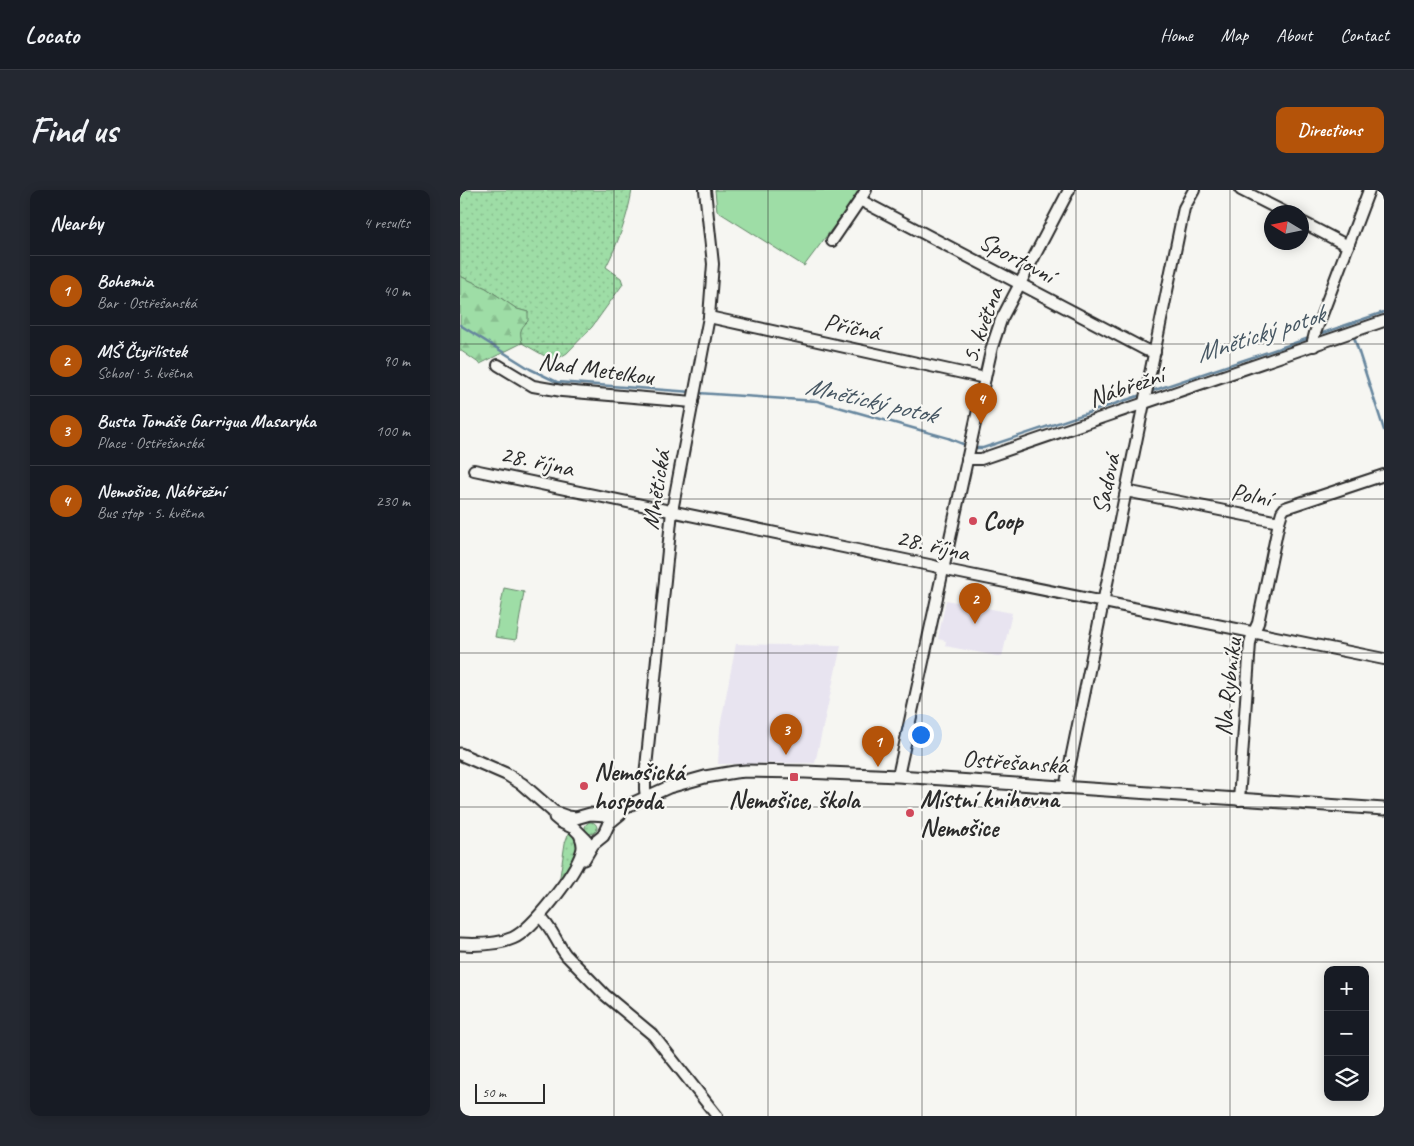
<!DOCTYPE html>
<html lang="en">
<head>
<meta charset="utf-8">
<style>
  :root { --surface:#171b24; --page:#242831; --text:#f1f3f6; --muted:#9ea1a6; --line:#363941; --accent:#b45309 }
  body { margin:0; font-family:Caveat,sans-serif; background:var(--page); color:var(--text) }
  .controls { position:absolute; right:15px; bottom:15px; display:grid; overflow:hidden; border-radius:10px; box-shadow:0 2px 12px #0003 }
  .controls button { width:45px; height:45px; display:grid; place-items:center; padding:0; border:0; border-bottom:1px solid var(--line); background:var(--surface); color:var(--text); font:25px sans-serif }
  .compass { position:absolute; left:804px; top:15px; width:45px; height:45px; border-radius:50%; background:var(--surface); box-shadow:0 2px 12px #0003; rotate:280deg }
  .scale { position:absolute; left:15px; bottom:12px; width:70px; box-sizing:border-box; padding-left:5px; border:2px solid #2b2b2b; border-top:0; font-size:14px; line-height:18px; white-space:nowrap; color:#2b2b2b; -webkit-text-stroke:4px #f6f6f2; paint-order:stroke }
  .you { position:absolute; left:460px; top:544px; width:18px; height:18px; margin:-12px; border:4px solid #fff; border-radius:50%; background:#1a73e8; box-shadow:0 0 0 8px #1a73e833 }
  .badge { display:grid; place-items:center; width:32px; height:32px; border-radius:50%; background:var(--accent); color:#fff; font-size:16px; font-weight:700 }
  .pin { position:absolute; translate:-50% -41px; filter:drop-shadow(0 1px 2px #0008) }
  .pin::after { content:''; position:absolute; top:26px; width:18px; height:15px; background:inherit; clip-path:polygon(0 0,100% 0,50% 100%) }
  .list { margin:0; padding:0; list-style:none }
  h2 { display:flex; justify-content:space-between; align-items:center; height:65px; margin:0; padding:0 20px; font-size:21px }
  h2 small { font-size:16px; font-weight:400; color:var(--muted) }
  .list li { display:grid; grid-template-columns:32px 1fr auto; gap:15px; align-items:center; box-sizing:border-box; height:70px; padding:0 20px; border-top:1px solid var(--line) }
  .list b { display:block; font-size:19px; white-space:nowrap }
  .list p { margin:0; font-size:16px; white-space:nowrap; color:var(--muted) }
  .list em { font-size:16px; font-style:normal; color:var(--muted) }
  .icon { flex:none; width:28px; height:28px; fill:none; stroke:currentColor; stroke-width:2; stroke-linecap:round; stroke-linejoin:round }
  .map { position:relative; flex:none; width:924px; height:926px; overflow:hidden; border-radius:10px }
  header { display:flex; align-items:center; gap:30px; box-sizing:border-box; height:70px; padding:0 25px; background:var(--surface); border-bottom:1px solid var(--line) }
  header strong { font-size:24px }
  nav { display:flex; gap:28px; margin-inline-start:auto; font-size:18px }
  .intro { display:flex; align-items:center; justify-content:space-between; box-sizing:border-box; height:120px; padding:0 30px }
  h1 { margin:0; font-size:35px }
  .button { padding:12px 22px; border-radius:10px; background:var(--accent); color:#fff; font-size:18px; font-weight:700 }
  main { display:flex; gap:30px; padding:0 30px }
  aside { flex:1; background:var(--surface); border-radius:10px; box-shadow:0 2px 12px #0003 }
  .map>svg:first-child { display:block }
  .built { fill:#e8e4f0 }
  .grass { fill:url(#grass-dots); stroke:#648468 }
  .forest { fill:url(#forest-firs); stroke:#648468 }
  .green { fill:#9edda6; stroke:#648468 }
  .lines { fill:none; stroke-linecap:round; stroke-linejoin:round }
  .stream { stroke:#66869e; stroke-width:2.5 }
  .minor-casing { stroke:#2b2b2b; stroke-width:14 }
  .tertiary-casing { stroke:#2b2b2b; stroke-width:15 }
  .minor { stroke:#f6f6f2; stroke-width:10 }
  .tertiary { stroke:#f6f6f2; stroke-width:11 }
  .grid { fill:none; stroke:#2b2b2b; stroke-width:1; stroke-opacity:0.55 }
  .poi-dot { fill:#d1495b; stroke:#f6f6f2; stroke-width:2 }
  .labels { text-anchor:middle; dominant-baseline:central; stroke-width:4.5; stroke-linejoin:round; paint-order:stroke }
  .street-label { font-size:25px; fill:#2b2b2b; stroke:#f6f6f2 }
  .poi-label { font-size:25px; font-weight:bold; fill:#2b2b2b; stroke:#f6f6f2; text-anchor:start }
  .water-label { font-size:26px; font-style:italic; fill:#485864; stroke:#f6f6f2 }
</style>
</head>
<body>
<header>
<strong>Locato</strong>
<nav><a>Home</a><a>Map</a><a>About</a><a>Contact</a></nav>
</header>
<div class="intro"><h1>Find us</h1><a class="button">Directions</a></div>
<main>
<aside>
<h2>Nearby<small>4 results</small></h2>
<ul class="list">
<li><span class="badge">1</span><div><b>Bohemia</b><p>Bar · Ostřešanská</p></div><em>40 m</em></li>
<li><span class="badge">2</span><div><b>MŠ Čtyřlístek</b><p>School · 5. května</p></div><em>90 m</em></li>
<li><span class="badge">3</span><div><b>Busta Tomáše Garrigua Masaryka</b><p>Place · Ostřešanská</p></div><em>100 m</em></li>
<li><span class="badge">4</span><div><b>Nemošice, Nábřežní</b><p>Bus stop · 5. května</p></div><em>230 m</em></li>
</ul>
</aside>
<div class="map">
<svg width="924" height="926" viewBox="0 0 924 926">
  <defs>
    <pattern id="grass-dots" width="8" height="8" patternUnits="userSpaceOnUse" patternTransform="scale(1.25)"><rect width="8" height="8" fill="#9edda6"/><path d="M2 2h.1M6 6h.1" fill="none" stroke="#88be8f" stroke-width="1.8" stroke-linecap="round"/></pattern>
    <pattern id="forest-firs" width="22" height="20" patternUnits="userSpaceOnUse" patternTransform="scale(1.25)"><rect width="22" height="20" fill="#9edda6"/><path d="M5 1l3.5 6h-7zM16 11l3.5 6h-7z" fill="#88be8f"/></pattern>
  </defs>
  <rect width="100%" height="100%" fill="#f6f6f2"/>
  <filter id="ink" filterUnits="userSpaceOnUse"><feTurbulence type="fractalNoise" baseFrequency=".02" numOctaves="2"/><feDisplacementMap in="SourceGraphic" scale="10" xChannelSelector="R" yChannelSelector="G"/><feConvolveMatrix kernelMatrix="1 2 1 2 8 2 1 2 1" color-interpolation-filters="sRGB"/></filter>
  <g filter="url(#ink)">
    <g class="built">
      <path d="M486 410 552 423 542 467 485 456 486 451 478 449Z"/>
      <path d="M276 454 381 456 355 573 258 574 260 537Z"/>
    </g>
    <g class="grass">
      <path d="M0 0H172C168 26 158 53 146 77L161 88 163 94 132 137 107 163 99 168 93 169 83 165 62 153 60 143 68 122 57 119 26 98 0 86Z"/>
      <circle cx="131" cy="638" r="6"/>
      <path d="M110 639 118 649 119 663 99 693 105 653Z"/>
    </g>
    <path class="forest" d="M0 86 26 98 57 119 68 122V131C59 140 60 141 62 153L20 174 0 160Z"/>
    <g class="green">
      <path d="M255 0H401L344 76 257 21Z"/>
      <path d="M44 398 64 402 56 450 35 447Z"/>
    </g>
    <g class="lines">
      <g class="stream">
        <path d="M0 135 70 179 97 192 232 202"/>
        <path d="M893 144 924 240"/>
        <path d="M857 145 924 122"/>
        <path d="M689 202 852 147"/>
        <path d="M238 203 357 211 488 248 508 256"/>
        <path d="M513 258H523L684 204"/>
      </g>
      <defs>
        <g id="minor">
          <path d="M781 0 824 22"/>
          <path d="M400 10 406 0"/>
          <path d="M842 32 888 56"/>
          <path d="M372 51 400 10 686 160 695 162"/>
          <path d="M249 127 525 188"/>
          <path d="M854 156 853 151 855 143 909 0"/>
          <path d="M38 175 73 196 102 201 233 212"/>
          <path d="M507 269H521L924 131"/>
          <path d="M14 280 474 376 491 381 924 469"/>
          <path d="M666 301 819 332 822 322 825 318 924 285"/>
          <path d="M438 586 525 188 532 157 541 130 609 0"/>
          <path d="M605 598 724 18 734 0"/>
          <path d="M186 608 185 599V587L212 321 249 127 253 74 245 0"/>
          <path d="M779 610 790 453 792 446 798 433 819 332"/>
          <path d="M79 726C92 737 96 752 106 765L145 805 193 845 257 926"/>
        </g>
        <g id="tertiary">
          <path d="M0 564 46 584 62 594 94 622 108 627 116 628 130 624 147 625 209 597 245 587 275 582 286 581 345 582 438 586 924 619"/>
          <path d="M95 627 101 632 114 638 126 650"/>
          <path d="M124 669 133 654 143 646 149 633 160 624"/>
          <path d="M0 754C18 755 37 755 53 748 73 739 116 683 122 662 124 657 123 652 121 647"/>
        </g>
      </defs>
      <use href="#minor" class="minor-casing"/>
      <use href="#tertiary" class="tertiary-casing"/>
      <use href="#minor" class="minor"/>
      <use href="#tertiary" class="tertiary"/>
    </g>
  </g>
  <path class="grid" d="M154 0V926M308 0V926M462 0V926M616 0V926M770 0V926M0 154H924M0 309H924M0 463H924M0 617H924M0 772H924"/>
  <g class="poi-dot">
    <circle cx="513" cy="331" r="5"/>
    <rect x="329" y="582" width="10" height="10" rx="2.5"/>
    <circle cx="124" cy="596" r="5"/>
    <circle cx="450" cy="623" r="5"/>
  </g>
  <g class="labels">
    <g class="street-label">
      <text transform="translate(557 68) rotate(28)">Sportovní</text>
      <text transform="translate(522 135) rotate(-70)">5. května</text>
      <text transform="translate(392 137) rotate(12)">Příčná</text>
      <text transform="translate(136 179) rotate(8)">Nad Metelkou</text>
      <text transform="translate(666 197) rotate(-19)">Nábřežní</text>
      <text transform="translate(77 271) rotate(12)">28. října</text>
      <text transform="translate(646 294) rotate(-78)">Sadová</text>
      <text transform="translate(196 300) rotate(-81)">Mnětická</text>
      <text transform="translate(791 305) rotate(11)">Polní</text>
      <text transform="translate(473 355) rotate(13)">28. října</text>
      <text transform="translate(768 497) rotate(-84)">Na Rybníku</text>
      <text transform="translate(555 572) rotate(4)">Ostřešanská</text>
    </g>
    <g class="poi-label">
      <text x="523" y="331">Coop</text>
      <text x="134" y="582">Nemošická<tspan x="134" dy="29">hospoda</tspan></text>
      <text x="460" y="609">Místní knihovna<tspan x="460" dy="29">Nemošice</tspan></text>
      <text x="334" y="610" text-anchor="middle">Nemošice, škola</text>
    </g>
    <g class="water-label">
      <text transform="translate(800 144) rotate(-18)">Mnětický potok</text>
      <text transform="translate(411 210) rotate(13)">Mnětický potok</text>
    </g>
  </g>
</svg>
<div class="controls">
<button>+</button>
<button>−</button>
<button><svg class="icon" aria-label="layers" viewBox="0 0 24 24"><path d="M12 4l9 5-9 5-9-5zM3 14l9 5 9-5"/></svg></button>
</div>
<svg class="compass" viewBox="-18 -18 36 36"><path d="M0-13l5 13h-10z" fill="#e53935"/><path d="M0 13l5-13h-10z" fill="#9ea1a6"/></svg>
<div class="scale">50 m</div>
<div class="you"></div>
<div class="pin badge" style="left:418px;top:577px">1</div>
<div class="pin badge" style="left:515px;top:434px">2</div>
<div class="pin badge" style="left:326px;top:565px">3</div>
<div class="pin badge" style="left:521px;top:234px">4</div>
</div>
</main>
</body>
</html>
